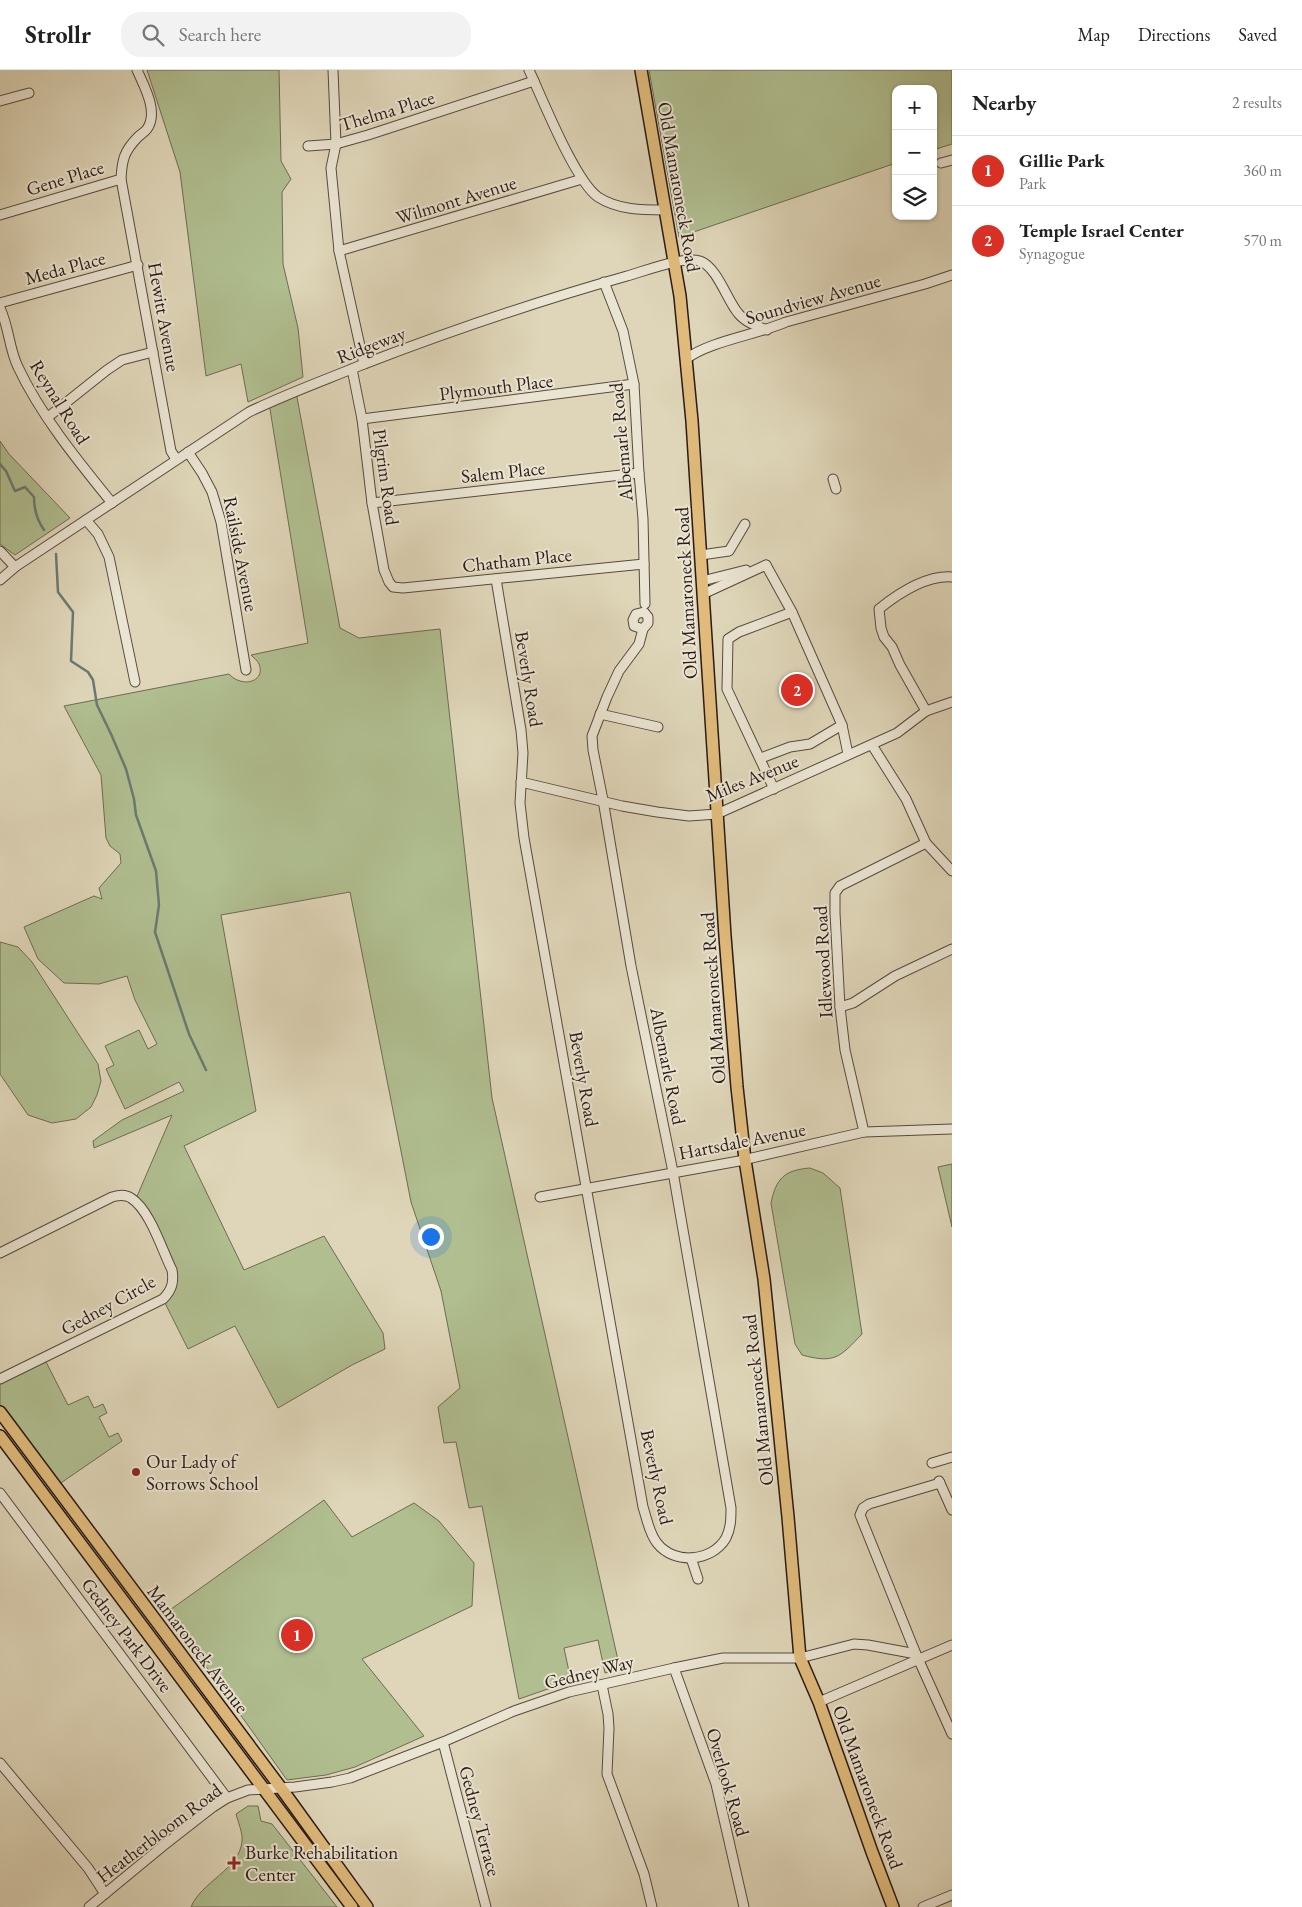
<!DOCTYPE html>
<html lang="en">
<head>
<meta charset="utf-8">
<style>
  :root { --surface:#fff; --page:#f2f2f2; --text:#222; --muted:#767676; --line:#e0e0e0; --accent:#d93025 }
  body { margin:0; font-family:"EB Garamond",serif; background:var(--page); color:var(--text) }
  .controls { position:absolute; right:15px; top:15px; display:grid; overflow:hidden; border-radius:10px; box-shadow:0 1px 4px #0004 }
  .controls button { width:45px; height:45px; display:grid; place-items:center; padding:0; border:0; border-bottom:1px solid var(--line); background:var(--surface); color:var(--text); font:25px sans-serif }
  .you { position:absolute; left:430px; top:1166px; width:18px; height:18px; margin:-12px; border:4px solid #fff; border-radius:50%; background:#1a73e8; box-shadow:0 0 0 8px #1a73e833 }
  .badge { display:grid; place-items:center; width:32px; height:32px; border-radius:50%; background:var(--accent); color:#fff; font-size:16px; font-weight:700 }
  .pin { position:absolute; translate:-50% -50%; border:2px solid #fff; box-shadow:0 1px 5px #0006 }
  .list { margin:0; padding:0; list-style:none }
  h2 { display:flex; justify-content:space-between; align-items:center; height:65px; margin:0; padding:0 20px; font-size:21px }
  h2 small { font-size:16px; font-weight:400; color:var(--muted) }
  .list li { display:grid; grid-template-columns:32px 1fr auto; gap:15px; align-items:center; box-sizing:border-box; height:70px; padding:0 20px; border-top:1px solid var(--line) }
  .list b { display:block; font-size:19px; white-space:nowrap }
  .list p { margin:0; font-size:16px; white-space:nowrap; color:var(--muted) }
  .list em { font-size:16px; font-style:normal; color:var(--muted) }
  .icon { flex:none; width:28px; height:28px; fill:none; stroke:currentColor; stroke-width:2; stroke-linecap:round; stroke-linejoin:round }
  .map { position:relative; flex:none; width:952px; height:1837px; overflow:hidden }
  header { display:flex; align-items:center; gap:30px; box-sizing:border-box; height:70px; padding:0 25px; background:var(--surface); border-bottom:1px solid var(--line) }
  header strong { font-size:24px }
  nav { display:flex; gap:28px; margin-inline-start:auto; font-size:18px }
  .search { width:350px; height:45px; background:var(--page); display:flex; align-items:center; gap:12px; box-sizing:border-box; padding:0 18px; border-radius:20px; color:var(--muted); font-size:19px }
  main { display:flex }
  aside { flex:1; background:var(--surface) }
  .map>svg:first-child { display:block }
  .green { fill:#b0be90; stroke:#6d6c53 }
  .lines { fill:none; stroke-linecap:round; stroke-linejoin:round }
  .stream { stroke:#697a72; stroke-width:2.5 }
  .minor-casing { stroke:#574a3f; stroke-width:11 }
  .major-casing { stroke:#2a1b16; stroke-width:14 }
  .minor { stroke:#eae4d2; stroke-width:9 }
  .major { stroke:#e0bb7c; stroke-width:11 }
  .poi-dot { fill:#8f2418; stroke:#eae4d2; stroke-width:2 }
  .labels { text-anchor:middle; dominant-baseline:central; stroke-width:4; stroke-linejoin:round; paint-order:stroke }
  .street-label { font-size:19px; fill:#2a1b16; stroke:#eae4d2 }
  .poi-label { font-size:19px; fill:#2a1b16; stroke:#eae4d2; text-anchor:start }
</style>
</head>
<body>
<header>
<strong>Strollr</strong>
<div class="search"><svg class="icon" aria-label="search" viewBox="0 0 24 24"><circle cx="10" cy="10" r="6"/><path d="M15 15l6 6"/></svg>Search here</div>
<nav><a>Map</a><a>Directions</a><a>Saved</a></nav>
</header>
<main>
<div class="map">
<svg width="952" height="1837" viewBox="0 0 952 1837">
  <rect width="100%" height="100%" fill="#dfd6b9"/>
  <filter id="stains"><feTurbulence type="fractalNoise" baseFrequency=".004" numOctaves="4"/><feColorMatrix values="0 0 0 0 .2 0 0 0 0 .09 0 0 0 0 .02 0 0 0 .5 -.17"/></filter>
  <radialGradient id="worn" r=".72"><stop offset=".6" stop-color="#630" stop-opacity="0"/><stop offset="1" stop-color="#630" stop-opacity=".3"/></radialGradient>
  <g class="green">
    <path d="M147 0H279L281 91 291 109 282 122 283 194 298 258 303 307 248 332 241 294 206 306 180 102Z"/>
    <path d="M649 0H952V74L933 80V19H896V93L679 167Z"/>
    <path d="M296 322 340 558 359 568 440 559 492 1028 620 1599 605 1603 598 1570 564 1578 571 1611 519 1629 482 1436 469 1438 456 1372 444 1373 438 1337 460 1318 441 1221 411 1132 350 822 221 845 256 1041 184 1076 244 1200 324 1166 383 1263 385 1279 352 1295 278 1338 235 1256 188 1279 163 1229 172 1200 135 1131 172 1045 94 1078 93 1071 122 1050 184 1021 179 1012 125 1039 106 999 114 995 105 976 139 960 148 979 157 974 135 930 127 906 99 914 64 913 38 889 24 857 94 826 102 829 99 818 121 793 120 784 110 776 106 768 101 705 64 636 229 604C243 619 266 611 259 594 258 591 253 587 251 585L308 573 269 333Z"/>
    <path d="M0 371 9 384 70 448 15 485 0 474Z"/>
    <path d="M0 872 18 877 32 892 98 994 101 1011 97 1025 91 1037 76 1049 52 1053 28 1045 0 1004Z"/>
    <path d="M952 1094V1157L938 1097Z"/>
    <path d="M810 1098 823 1103 840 1118 862 1264C840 1287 835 1294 802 1285L795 1274 771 1133C776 1108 785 1100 810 1098Z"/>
    <path d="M44 1288 68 1335 88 1326 94 1338 103 1334 107 1343 99 1347 109 1367 118 1363 122 1371 55 1417 0 1341V1309Z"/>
    <path d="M324 1430 352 1467 414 1433 439 1451 474 1493 472 1536 362 1589 424 1666 355 1697 326 1705 287 1710 167 1542Z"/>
    <path d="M248 1736H258L261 1751 272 1754 337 1837H191C201 1812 240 1799 242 1771 243 1763 238 1752 236 1744Z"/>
  </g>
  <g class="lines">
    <g class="stream">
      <path d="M0 394 6 401 15 421 25 417 34 427C34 439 37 450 44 460"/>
      <path d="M56 484 58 522 73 542 71 591 88 602 93 610 97 635 111 664 126 699 134 729 136 745 156 801 159 835 155 862 189 964 206 1000"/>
    </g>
    <defs>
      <g id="minor">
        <path d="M333 0 336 74 331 98 339 181 364 294"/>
        <path d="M529 0C542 28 575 111 598 127 618 140 642 140 665 140"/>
        <path d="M0 31 29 23"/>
        <path d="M308 76 336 74 368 65 534 11"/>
        <path d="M941 93 952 90"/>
        <path d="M121 109 171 381 176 389"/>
        <path d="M0 145 121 109C122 90 124 81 138 67 141 64 145 62 147 59 159 42 144 16 137 0"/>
        <path d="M339 181 582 109"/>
        <path d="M604 212 623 261 634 314 639 403 643 449 645 534"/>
        <path d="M0 233 138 195"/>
        <path d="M0 238C9 257 9 279 18 297 41 346 78 391 112 433"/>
        <path d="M686 289C710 271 756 265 786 252L925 214 952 205"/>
        <path d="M352 299 362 349 372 433 384 500 389 512 393 517 403 518 644 494"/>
        <path d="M48 347 107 300 122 290 153 282"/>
        <path d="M362 349 634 314"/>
        <path d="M188 382 202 403 212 422 221 452 246 600"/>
        <path d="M833 409 836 419"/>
        <path d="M372 433 639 403"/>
        <path d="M86 450 98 464 109 487 135 612"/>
        <path d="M0 481 15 497"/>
        <path d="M701 485 729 481 745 454"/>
        <path d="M766 495 792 542"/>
        <path d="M496 509 521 660 523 683 520 733 524 768 643 1437C647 1449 649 1463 657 1473 674 1495 712 1492 726 1468 731 1458 731 1448 731 1438L673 1102 631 896 603 730 593 680 592 666 607 627 619 601 639 574 643 559 648 553V547L644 542 636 544 633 550 634 556 643 559"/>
        <path d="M0 510 15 497 249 342C286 324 325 310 364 294 450 261 538 231 627 206 645 201 682 186 700 191 717 197 727 230 738 243 745 252 756 256 767 260"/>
        <path d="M702 511 746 500"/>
        <path d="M703 524 766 495"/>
        <path d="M926 641 900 595 892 577 884 567 881 558 879 539C899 523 926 505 952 507"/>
        <path d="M600 644 658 657"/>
        <path d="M872 675 906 729 926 773 952 801"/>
        <path d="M761 688 790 677 810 674 842 655"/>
        <path d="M521 712 622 736 657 742 689 746 717 744 897 663 926 641 952 632"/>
        <path d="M774 719 727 619 728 569 739 562 792 542 842 655 848 684"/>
        <path d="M840 937 853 933 895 906 952 879"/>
        <path d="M864 1062 845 980 840 937 835 843V823L840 816 926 773"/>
        <path d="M540 1127 739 1091 864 1062 952 1059"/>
        <path d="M0 1183 112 1127C119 1125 125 1124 131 1128 150 1140 162 1180 172 1200 174 1212 172 1220 163 1229L0 1309"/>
        <path d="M932 1393 952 1387"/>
        <path d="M939 1411 952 1440"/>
        <path d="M940 1413 869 1434 863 1438 860 1445 916 1584 952 1664"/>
        <path d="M0 1423 227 1728"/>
        <path d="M691 1488 698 1509"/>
        <path d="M674 1598 716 1714 744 1837"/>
        <path d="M602 1615 608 1644 609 1658 607 1704 644 1804 652 1837"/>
        <path d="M819 1632 952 1575"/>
        <path d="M443 1672 486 1837"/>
        <path d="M0 1693 88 1798 105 1824"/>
        <path d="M89 1837 163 1776 213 1737 227 1728 248 1720 295 1717 332 1712 350 1708 443 1672 514 1641 569 1622 674 1598 723 1588H800L854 1574 868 1575 916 1584"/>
        <path d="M923 1837 952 1825"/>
      </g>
      <g id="major">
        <path d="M641 0 680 226 692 351 725 866 737 1017 745 1090 764 1209 788 1447 800 1588 819 1632 872 1782 893 1837"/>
        <path d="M0 1342 281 1718 367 1837"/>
        <path d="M0 1366 352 1837"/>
      </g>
    </defs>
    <use href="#minor" class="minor-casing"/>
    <use href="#major" class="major-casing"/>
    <use href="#minor" class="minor"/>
    <use href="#major" class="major"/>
  </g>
  <g class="poi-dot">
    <circle cx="136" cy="1402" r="5"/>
    <path d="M231.5 1785.5h5v5h5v5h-5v5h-5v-5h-5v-5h5z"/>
  </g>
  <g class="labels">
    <g class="street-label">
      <text transform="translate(387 41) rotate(-17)">Thelma Place</text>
      <text transform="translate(65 108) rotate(-17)">Gene Place</text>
      <text transform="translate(679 117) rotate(80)">Old Mamaroneck Road</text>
      <text transform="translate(456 130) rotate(-17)">Wilmont Avenue</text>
      <text transform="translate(65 198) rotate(-15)">Meda Place</text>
      <text transform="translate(813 229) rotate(-16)">Soundview Avenue</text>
      <text transform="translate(164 247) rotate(80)">Hewitt Avenue</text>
      <text transform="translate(371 275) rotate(-21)">Ridgeway</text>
      <text transform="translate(496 317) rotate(-7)">Plymouth Place</text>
      <text transform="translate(60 332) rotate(58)">Reynal Road</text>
      <text transform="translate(621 372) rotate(-95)">Albemarle Road</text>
      <text transform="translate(503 402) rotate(-6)">Salem Place</text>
      <text transform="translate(386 407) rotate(82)">Pilgrim Road</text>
      <text transform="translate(241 484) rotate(79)">Railside Avenue</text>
      <text transform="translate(517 490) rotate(-6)">Chatham Place</text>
      <text transform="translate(686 523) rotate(-93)">Old Mamaroneck Road</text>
      <text transform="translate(529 609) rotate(81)">Beverly Road</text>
      <text transform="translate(752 708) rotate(-22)">Miles Avenue</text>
      <text transform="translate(823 892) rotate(-93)">Idlewood Road</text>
      <text transform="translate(713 928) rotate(-94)">Old Mamaroneck Road</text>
      <text transform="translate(668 996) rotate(79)">Albemarle Road</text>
      <text transform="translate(584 1009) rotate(80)">Beverly Road</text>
      <text transform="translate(742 1071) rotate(-11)">Hartsdale Avenue</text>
      <text transform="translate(108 1235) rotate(-29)">Gedney Circle</text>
      <text transform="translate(758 1330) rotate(-96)">Old Mamaroneck Road</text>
      <text transform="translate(657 1407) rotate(78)">Beverly Road</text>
      <text transform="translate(127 1565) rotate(53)">Gedney Park Drive</text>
      <text transform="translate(198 1579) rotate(53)">Mamaroneck Avenue</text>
      <text transform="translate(589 1602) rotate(-14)">Gedney Way</text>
      <text transform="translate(728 1712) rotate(74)">Overlook Road</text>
      <text transform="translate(868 1717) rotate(70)">Old Mamaroneck Road</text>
      <text transform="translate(480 1751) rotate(75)">Gedney Terrace</text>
      <text transform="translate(159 1763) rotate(-37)">Heatherbloom Road</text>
    </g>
    <g class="poi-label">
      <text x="146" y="1391">Our Lady of<tspan x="146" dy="22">Sorrows School</tspan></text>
      <text x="245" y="1782">Burke Rehabilitation<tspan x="245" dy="22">Center</tspan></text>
    </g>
  </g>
  <rect width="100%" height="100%" filter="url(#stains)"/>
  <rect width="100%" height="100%" fill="url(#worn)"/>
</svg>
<div class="controls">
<button>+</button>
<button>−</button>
<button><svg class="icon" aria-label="layers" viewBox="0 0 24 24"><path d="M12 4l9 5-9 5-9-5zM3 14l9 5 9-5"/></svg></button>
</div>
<div class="you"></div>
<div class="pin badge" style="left:297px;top:1565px">1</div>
<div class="pin badge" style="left:797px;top:620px">2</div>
</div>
<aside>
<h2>Nearby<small>2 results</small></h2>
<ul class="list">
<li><span class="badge">1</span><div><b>Gillie Park</b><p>Park</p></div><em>360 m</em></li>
<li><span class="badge">2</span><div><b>Temple Israel Center</b><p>Synagogue</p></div><em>570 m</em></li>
</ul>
</aside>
</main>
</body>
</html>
